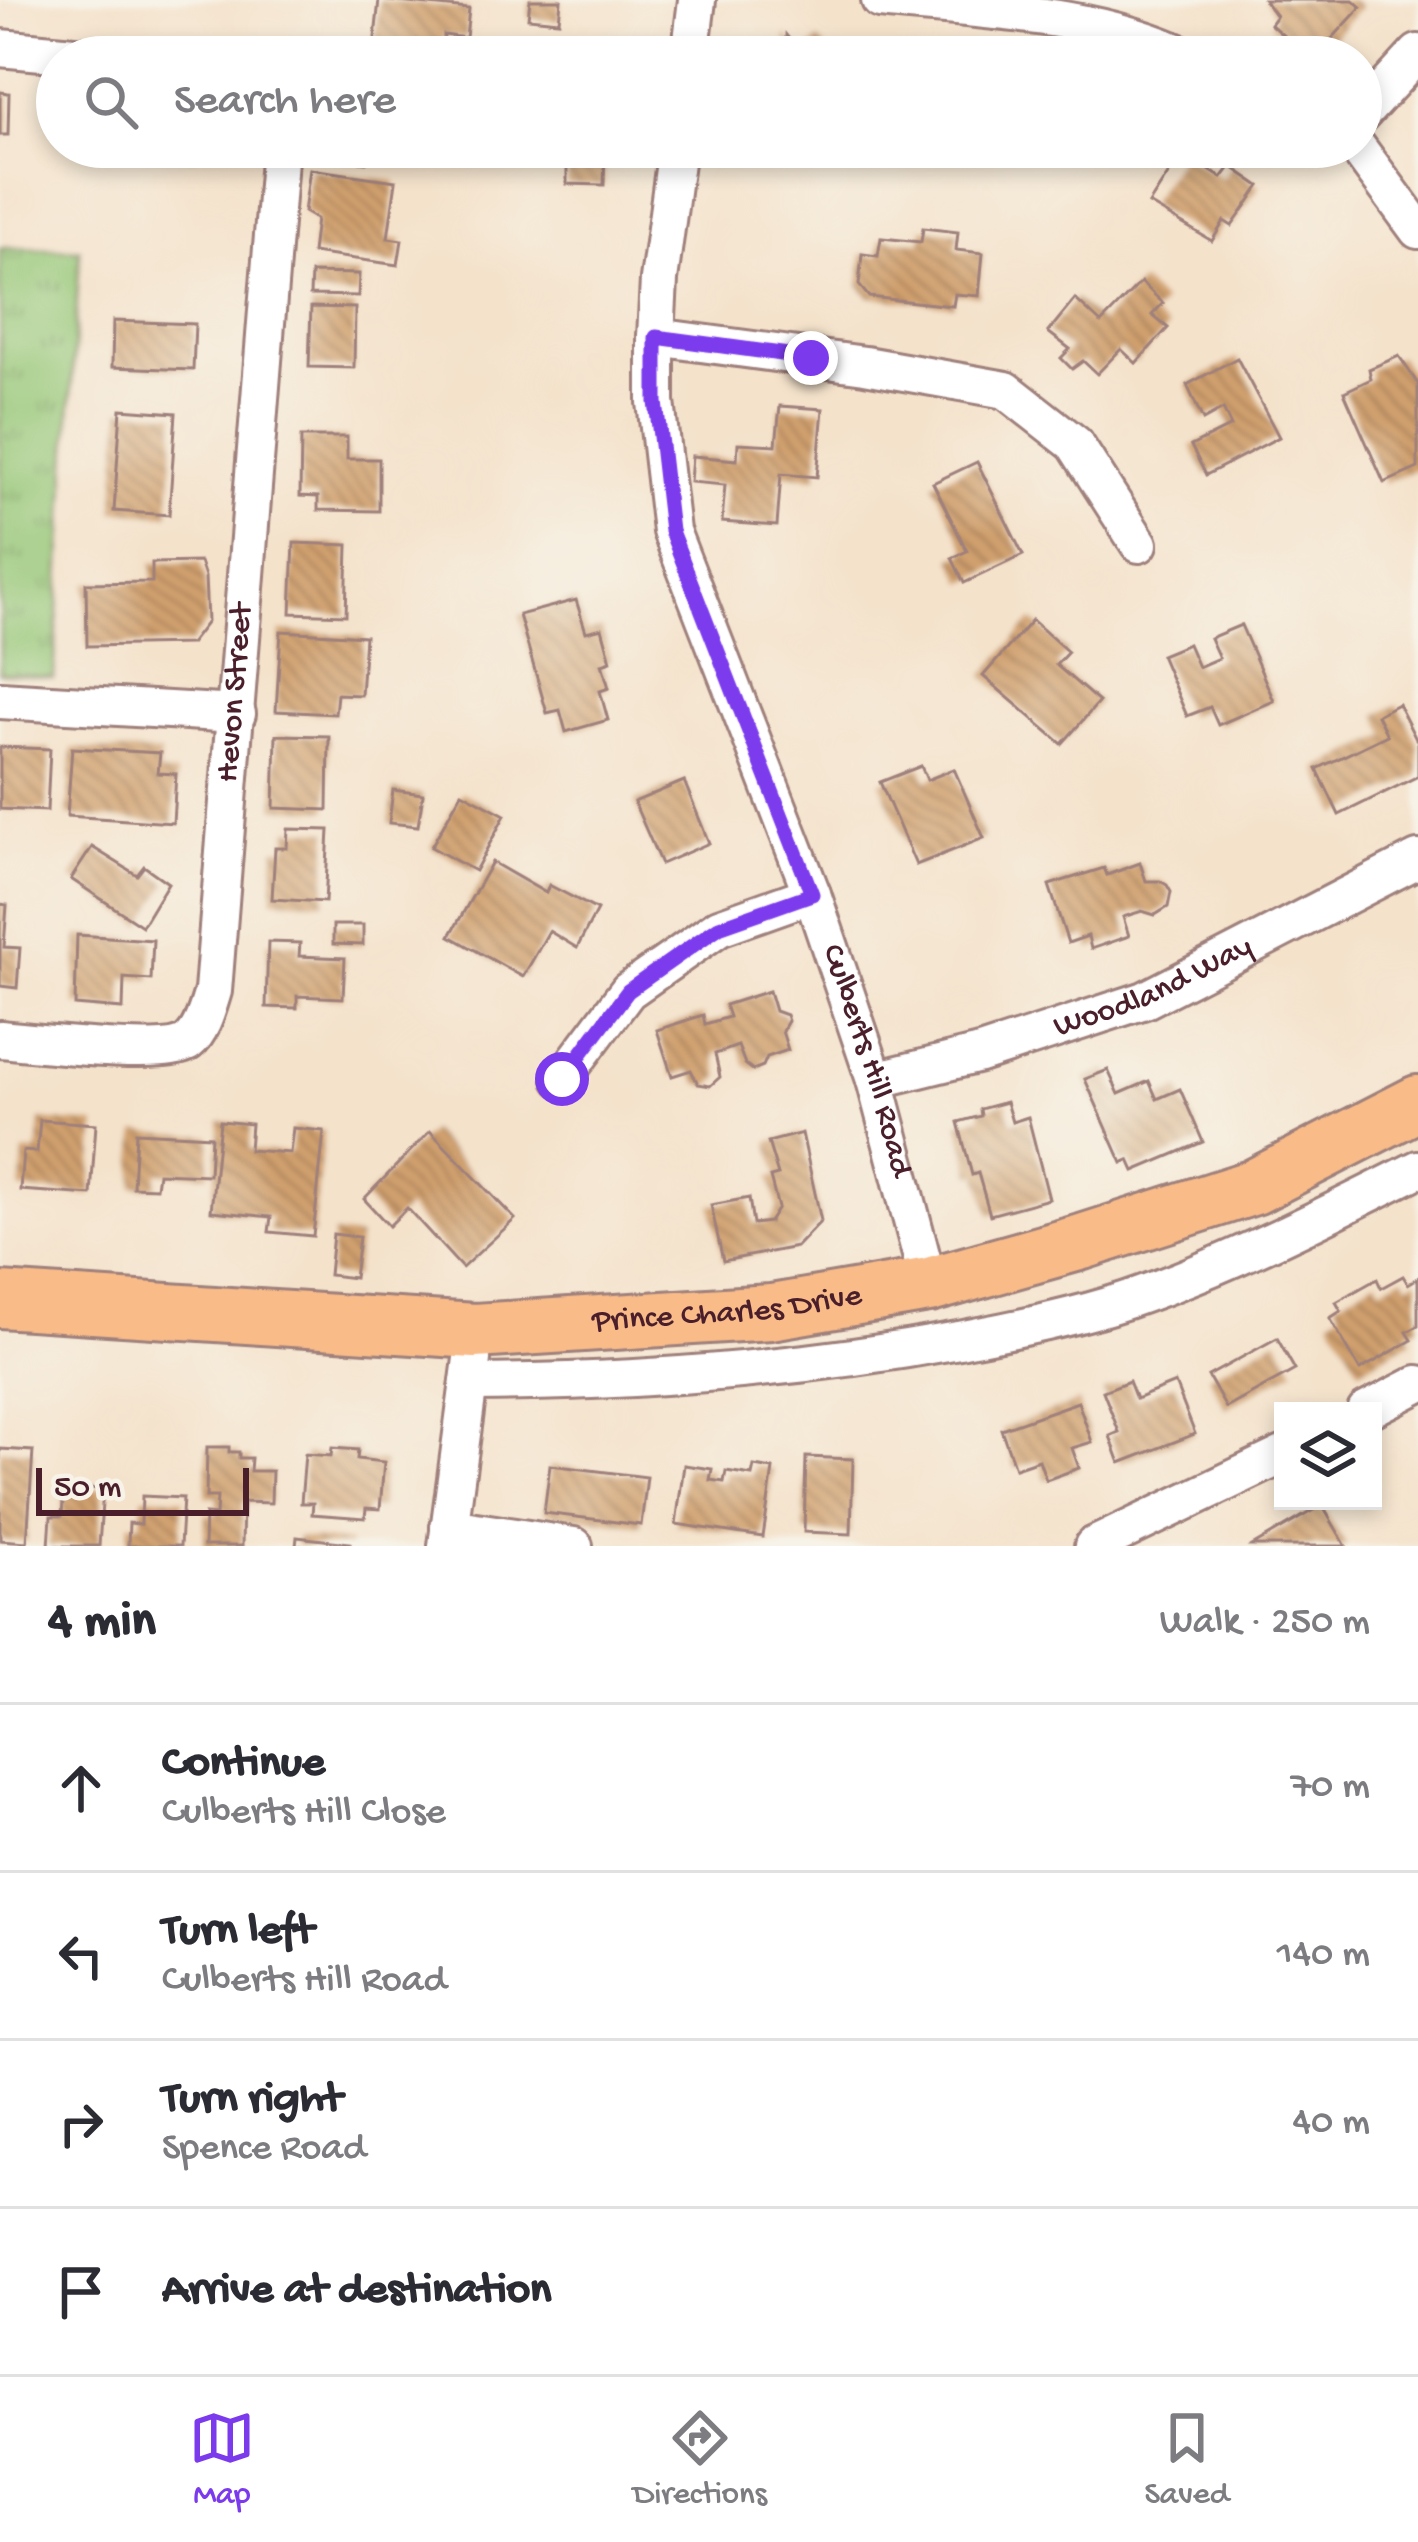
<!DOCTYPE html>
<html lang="en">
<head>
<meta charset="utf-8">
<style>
  :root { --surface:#fff; --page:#f2f2f3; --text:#2b2b33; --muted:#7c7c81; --line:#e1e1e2; --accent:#7c3aed }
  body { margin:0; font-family:"Gochi Hand",sans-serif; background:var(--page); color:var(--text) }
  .controls { position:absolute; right:36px; bottom:36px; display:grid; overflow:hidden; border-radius:0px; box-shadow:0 6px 18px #0003 }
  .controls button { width:108px; height:108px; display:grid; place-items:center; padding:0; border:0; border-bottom:3px solid var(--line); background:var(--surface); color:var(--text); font:60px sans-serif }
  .scale { position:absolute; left:36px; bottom:30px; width:213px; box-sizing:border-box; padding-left:12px; border:6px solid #4a1f2b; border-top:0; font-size:33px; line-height:42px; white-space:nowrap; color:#4a1f2b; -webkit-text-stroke:9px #f7f3e8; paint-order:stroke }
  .stop { position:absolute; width:36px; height:36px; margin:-27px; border:9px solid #7c3aed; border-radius:50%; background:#fff }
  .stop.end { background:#7c3aed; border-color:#fff; box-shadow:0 3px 12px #0008 }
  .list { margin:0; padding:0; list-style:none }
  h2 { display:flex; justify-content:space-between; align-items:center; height:156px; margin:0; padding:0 48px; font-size:51px }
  h2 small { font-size:39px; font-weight:400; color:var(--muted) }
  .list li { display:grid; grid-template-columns:78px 1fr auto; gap:36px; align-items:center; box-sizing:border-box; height:168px; padding:0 48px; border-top:3px solid var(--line) }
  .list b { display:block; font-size:45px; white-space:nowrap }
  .list p { margin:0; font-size:39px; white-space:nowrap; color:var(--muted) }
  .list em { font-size:39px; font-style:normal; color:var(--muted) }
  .icon { flex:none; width:66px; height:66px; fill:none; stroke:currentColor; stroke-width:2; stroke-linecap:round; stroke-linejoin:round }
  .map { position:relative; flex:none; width:1418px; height:1546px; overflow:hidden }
  .search { position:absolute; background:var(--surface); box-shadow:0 6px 18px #0003; left:36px; right:36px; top:36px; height:132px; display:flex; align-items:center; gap:30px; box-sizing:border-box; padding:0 42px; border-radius:66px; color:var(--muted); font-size:45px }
  .sheet { height:828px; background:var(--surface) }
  nav { display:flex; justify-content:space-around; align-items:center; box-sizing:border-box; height:168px; border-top:3px solid var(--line); background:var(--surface); font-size:33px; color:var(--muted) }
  nav a { display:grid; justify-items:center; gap:6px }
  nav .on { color:var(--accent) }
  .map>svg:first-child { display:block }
  .park { fill:url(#park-tufts); stroke:#6f7250; stroke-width:3 }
  .building { fill:url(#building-back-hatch) }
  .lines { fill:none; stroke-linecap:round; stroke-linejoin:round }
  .minor-casing { stroke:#9f807b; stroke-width:42 }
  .highway-casing { stroke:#9f807b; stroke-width:60 }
  .minor { stroke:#fff; stroke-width:36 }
  .highway { stroke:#f9bc89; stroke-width:54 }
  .route { stroke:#7c3aed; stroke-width:15 }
  .labels { text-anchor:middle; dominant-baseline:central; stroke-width:9; stroke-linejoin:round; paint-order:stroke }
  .street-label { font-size:33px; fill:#4a1f2b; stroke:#f7f3e8 }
</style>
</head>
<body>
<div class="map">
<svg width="1418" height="1546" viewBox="0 0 1418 1546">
  <defs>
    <pattern id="park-tufts" width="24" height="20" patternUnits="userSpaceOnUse" patternTransform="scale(3)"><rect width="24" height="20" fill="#94c676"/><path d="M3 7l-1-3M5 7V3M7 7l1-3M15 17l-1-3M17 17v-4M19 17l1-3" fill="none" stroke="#7ba061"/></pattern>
    <pattern id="building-back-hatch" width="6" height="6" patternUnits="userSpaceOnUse" patternTransform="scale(3)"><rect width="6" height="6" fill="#d0a06e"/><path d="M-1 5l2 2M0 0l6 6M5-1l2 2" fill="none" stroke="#ab825b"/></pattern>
  </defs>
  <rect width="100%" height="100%" fill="#f7f3e8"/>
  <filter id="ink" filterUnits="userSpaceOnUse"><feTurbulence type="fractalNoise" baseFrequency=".00833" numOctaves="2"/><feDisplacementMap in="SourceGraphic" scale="24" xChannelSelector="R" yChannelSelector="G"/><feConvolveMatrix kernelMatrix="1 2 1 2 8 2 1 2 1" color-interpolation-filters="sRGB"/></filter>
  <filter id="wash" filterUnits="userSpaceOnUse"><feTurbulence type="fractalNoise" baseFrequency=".004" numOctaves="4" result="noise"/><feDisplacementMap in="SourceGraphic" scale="48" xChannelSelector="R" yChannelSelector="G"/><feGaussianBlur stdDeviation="2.7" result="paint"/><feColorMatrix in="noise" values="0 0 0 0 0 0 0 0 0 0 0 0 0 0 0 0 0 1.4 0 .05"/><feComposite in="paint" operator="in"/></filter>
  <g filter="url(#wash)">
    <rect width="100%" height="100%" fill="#f4e2cb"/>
    <path class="park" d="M0 248 80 250 54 678 0 673Z"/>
    <g id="blocks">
      <g class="building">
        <path d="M379 0 469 9 466 38 444 35 442 57H373Z"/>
        <path d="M530 0H561L559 21 528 18Z"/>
        <path d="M1264 0H1353L1361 7 1317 55 1309 47 1303 53 1270 24 1276 16Z"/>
        <path d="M786 35 802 54 819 40 833 57H785Z"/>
        <path d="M0 92 9 93 8 135H0Z"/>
        <path d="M115 147H196V158L115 153Z"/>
        <path d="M330 147H369L367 162 328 158Z"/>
        <path d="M567 147H605L604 185 567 184Z"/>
        <path d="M1182 153 1222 178 1231 166 1260 186 1232 226 1224 221 1212 241 1149 204Z"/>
        <path d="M310 169 396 181 388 238 402 240 398 265 312 253 316 219 304 212Z"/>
        <path d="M923 228 958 232 956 250 983 253 979 296 955 294 953 306 869 297 859 285 862 254 878 256 881 238 921 242Z"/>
        <path d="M311 273 359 274 358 296 310 295Z"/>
        <path d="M1141 282 1163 303 1152 315 1168 328 1136 363 1121 349 1097 374 1083 361 1072 369 1061 358 1070 349 1048 332 1075 299 1101 323Z"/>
        <path d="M311 307 355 308 354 368 309 367Z"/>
        <path d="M113 321 195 324 193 370 112 367Z"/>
        <path d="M1399 356 1418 384V468L1384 483 1344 392 1371 379 1369 369Z"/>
        <path d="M1237 358 1279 437 1206 475 1191 446 1231 426 1223 409 1203 420 1187 385Z"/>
        <path d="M780 406 823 409 817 477 781 474 777 526 722 522 725 485 690 482 692 456 737 460 738 443 776 445Z"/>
        <path d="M121 409 176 413 169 515 114 511Z"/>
        <path d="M301 437H347V459H379V511L318 510V497L300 496Z"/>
        <path d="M977 462 1023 555 964 583 952 558 967 551 933 483Z"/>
        <path d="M294 543 348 545 346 615 291 613Z"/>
        <path d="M200 562 205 577 207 622 190 644 87 646 86 583 152 582V563Z"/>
        <path d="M576 600 586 632 602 628 611 661 602 664 609 688 600 691 608 720 566 732 560 710 547 713 519 615Z"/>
        <path d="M1032 620 1068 652 1056 665 1099 702 1062 744 983 676Z"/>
        <path d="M1241 625 1274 701 1218 725 1210 707 1187 716 1161 655 1188 644 1198 667 1219 658 1210 638Z"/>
        <path d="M281 631 365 636 361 695 337 694 335 714 276 711Z"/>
        <path d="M1398 704 1418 743V776L1339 815 1317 769 1387 735 1377 715Z"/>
        <path d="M276 735 329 736 328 810 274 808Z"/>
        <path d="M0 747 50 749 47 811 0 809Z"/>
        <path d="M72 748 160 753 158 773 176 774 173 823 67 816Z"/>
        <path d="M921 766 927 780 954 769 984 838 916 865 880 782Z"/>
        <path d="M684 781 709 843 661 864 634 802Z"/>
        <path d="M393 790 423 794 418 826 389 823Z"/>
        <path d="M462 792 505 815 475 871 431 847Z"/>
        <path d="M288 829 329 830 325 902 272 899 275 848H287Z"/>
        <path d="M92 847 137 875 144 866 168 883 142 926 71 879Z"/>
        <path d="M492 862 546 893 549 885 597 910 577 948 549 931 523 977 450 936Z"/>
        <path d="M1140 863 1146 881H1160L1167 885 1171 892 1168 907 1155 915 1142 911 1123 917 1129 936 1091 949 1088 936 1068 943 1049 885 1104 868 1107 875Z"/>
        <path d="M0 904 7 905 4 947 20 948 17 988 0 986Z"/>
        <path d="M333 925H363V945L333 944Z"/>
        <path d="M77 935 153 940 151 980 124 978 123 1009 75 1005Z"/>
        <path d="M268 942 300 943 299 956 345 958 343 998 297 996V1008L266 1007Z"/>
        <path d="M769 991 775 1011 786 1015 788 1021 782 1031 788 1050 767 1057 763 1066 753 1070 745 1064 738 1046 715 1054 720 1077 710 1086 698 1084 691 1070 672 1076 657 1030 703 1015 705 1024 729 1017 725 1005Z"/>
        <path d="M1108 1070 1119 1094 1149 1081 1157 1099 1180 1089 1203 1142 1134 1171 1129 1160 1122 1163 1085 1079Z"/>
        <path d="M1006 1102 1012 1122 1028 1117 1049 1199 990 1215 978 1173 972 1175 958 1122 981 1116 980 1109Z"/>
        <path d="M40 1120 96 1124 91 1195 20 1190 23 1151 37 1152Z"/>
        <path d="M220 1121 251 1124 249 1150 290 1153 293 1128 324 1131 313 1236 269 1232 271 1217 211 1211Z"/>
        <path d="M430 1131 515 1219 462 1268 407 1208 389 1226 364 1199Z"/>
        <path d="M136 1132 211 1136 209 1175 158 1173 156 1188 133 1187Z"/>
        <path d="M802 1133 821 1221 796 1247 723 1261 711 1205 749 1198 753 1224 769 1222 778 1208 770 1177 778 1175 768 1142Z"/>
        <path d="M333 1234 359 1237 354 1278 329 1275Z"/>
        <path d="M1403 1276 1408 1284 1418 1278V1326L1407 1332 1412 1340 1360 1370 1330 1318 1341 1311 1336 1302 1377 1279 1381 1288Z"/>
        <path d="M1277 1338 1295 1370 1226 1408 1208 1376Z"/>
        <path d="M1129 1381 1136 1399 1175 1383 1195 1434 1120 1463 1110 1436 1119 1432 1103 1391Z"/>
        <path d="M1078 1402 1092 1442 1072 1448 1079 1468 1046 1480 1039 1460 1015 1468 1001 1429Z"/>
        <path d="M207 1447H229V1452H239V1458H251L250 1471H272L271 1503 243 1502 242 1546H204L205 1514 216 1515 217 1497H206Z"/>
        <path d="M332 1448 358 1450 357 1459 384 1462 380 1509 366 1508 365 1518 312 1514 313 1503H301L305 1454 331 1456Z"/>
        <path d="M0 1449 33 1451 27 1542 0 1540Z"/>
        <path d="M806 1457 853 1459 851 1534 804 1532Z"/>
        <path d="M550 1465 647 1477 641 1525 544 1513Z"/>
        <path d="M684 1465 712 1469 710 1480 724 1482 726 1471 752 1475 754 1466 773 1469 763 1537 676 1524Z"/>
        <path d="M64 1487 103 1489 99 1546H49L51 1516H62Z"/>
        <path d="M142 1496 183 1498 180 1546H128L129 1523 141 1524Z"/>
        <path d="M1322 1505 1346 1546H1252Z"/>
        <path d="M297 1537 350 1543 349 1546H296Z"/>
      </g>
    </g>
  </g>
  <g filter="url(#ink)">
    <use href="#blocks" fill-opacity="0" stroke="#9f807b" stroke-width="3"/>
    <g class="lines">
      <defs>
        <g id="minor">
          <path d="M880 0C982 11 1093 12 1188 57"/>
          <path d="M0 48 95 57"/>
          <path d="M690 57 697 0"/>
          <path d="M1361 115 1418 53"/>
          <path id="s1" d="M677 147 659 280 656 337V402L671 531 812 894 875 1080 929 1285"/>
          <path d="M1357 147 1418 230"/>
          <path d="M656 337 865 365 1006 390 1075 444 1139 544"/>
          <path d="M0 700 237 714"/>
          <path id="s2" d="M0 1039C34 1042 166 1058 188 1042 202 1031 208 1007 213 991L280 147"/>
          <path d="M562 1079 628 991 719 927 812 894"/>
          <path id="s3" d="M875 1080 980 1054 1145 1000 1418 859"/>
          <path d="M469 1383C633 1382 797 1370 959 1340 1015 1329 1073 1318 1127 1300 1228 1265 1323 1217 1418 1169"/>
          <path d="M1366 1411 1418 1384"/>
          <path d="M449 1527 574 1546"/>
          <path d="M447 1546 472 1359"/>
          <path d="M1093 1546 1283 1455"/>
        </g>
        <g id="highway">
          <path id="s4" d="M0 1300 475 1331 771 1312 929 1285 1082 1242 1254 1187 1418 1103"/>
        </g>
      </defs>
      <use href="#minor" class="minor-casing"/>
      <use href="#highway" class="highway-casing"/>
      <use href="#minor" class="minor"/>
      <use href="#highway" class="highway"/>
    </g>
  </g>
  <g class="lines" filter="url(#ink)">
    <path class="route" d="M562 1079 628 991 719 927 812 894 671 531 656 402V337L811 358"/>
  </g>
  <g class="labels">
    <g class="street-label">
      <text stroke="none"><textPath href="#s2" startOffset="546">Hevon Street</textPath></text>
      <text stroke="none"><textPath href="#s3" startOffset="294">Woodland Way</textPath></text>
      <text stroke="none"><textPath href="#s1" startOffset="951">Culberts Hill Road</textPath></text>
      <text stroke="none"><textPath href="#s4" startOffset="729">Prince Charles Drive</textPath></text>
    </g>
  </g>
</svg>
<div class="controls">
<button><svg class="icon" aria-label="layers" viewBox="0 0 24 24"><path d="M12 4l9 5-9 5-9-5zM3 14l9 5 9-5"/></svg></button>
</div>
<div class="scale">50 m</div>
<div class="stop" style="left:562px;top:1079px"></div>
<div class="stop end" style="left:811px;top:358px"></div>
<div class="search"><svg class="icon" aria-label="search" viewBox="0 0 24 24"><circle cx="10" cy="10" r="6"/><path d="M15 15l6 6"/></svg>Search here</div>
</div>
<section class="sheet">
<h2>4 min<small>Walk · 250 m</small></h2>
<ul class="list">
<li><svg class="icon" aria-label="ahead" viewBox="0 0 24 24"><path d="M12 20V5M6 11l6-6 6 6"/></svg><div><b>Continue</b><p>Culberts Hill Close</p></div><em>70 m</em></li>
<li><svg class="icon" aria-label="left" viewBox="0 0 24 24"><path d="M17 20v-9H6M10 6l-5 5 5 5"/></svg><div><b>Turn left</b><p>Culberts Hill Road</p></div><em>140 m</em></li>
<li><svg class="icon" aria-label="right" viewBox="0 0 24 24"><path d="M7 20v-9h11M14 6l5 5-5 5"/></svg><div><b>Turn right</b><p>Spence Road</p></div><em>40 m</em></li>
<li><svg class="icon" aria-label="arrive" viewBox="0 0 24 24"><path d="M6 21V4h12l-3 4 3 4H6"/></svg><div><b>Arrive at destination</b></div></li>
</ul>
</section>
<nav>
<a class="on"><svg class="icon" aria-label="map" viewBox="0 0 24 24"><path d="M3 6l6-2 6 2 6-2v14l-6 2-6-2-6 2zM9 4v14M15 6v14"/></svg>Map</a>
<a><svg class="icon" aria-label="directions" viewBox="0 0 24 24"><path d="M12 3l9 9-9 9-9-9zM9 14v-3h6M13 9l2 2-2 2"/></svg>Directions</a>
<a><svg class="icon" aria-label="saved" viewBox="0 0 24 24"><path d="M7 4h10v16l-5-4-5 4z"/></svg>Saved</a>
</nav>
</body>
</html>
